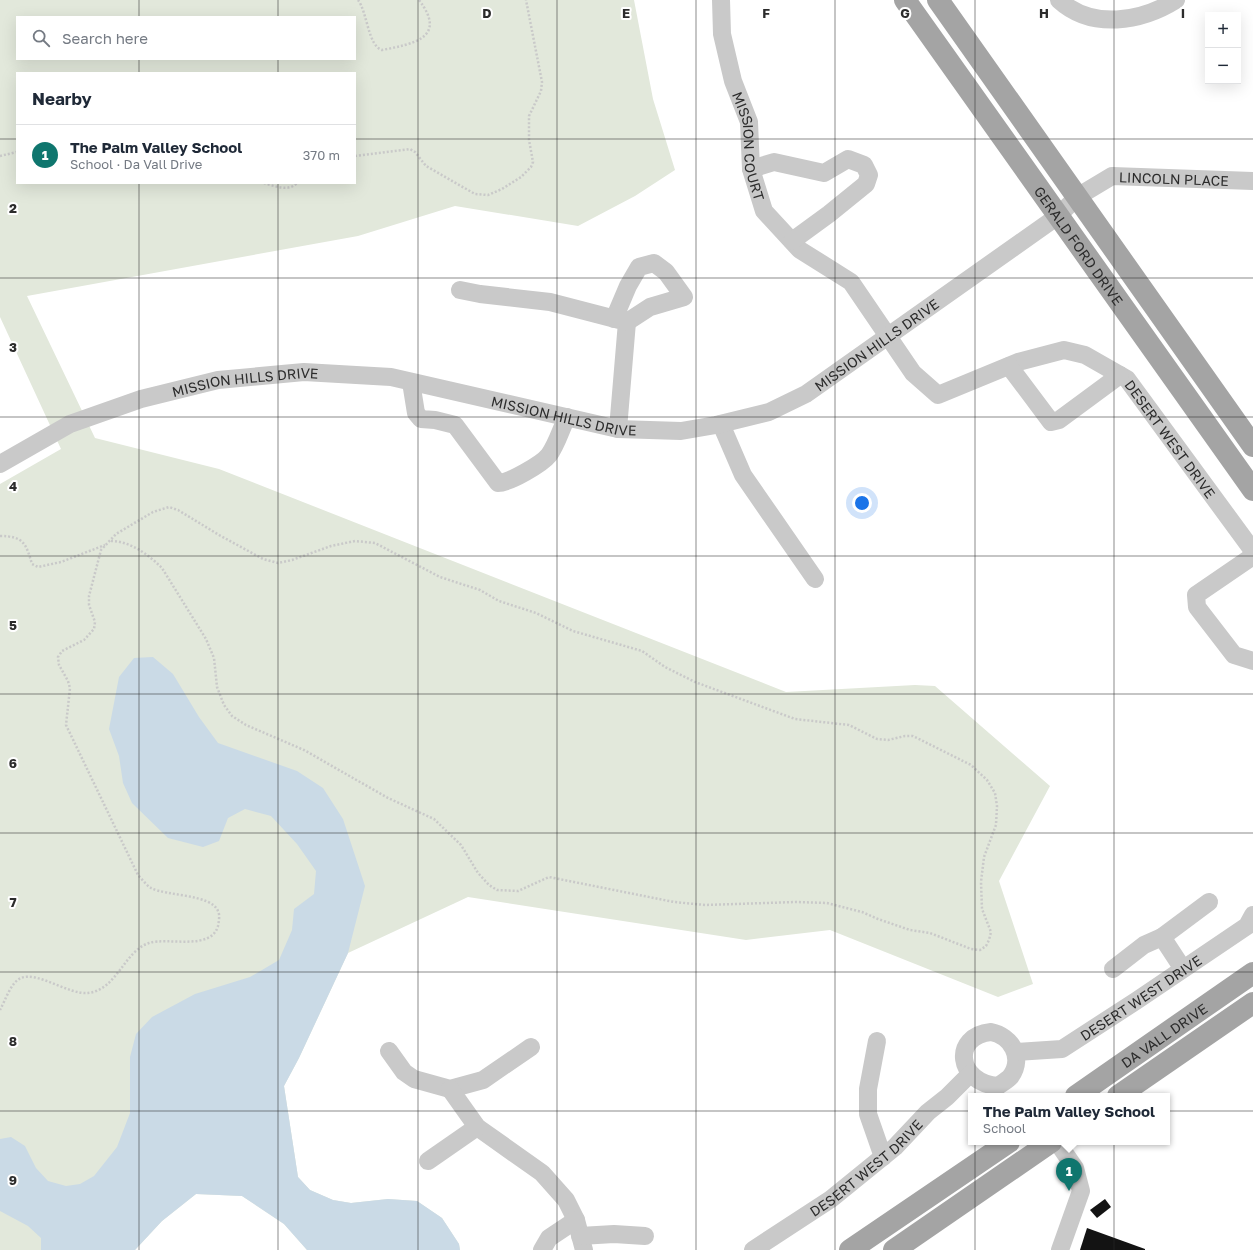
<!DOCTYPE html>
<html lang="en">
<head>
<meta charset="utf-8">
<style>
  :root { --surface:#fff; --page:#f2f2f3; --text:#1f2937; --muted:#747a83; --line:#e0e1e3; --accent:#0f766e }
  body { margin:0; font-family:"Golos Text",sans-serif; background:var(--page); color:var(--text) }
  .controls { position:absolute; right:12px; top:12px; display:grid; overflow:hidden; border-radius:0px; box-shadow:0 4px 16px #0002 }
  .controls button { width:36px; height:36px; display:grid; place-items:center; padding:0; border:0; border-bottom:1px solid var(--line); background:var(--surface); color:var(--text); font:20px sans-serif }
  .you { position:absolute; left:862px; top:503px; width:14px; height:14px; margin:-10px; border:3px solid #fff; border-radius:50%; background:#1a73e8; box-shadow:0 0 0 6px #1a73e833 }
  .badge { display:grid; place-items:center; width:26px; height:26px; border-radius:50%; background:var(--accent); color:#fff; font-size:13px; font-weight:700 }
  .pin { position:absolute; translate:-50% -33px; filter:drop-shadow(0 1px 2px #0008) }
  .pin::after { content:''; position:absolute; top:21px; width:14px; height:12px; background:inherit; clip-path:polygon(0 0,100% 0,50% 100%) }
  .popup { position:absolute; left:968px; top:1093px; width:202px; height:52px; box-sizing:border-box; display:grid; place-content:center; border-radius:0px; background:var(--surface); filter:drop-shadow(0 1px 3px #0005); font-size:13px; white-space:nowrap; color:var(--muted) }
  .popup b { font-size:15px; color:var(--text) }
  .popup::after { content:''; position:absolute; left:50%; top:100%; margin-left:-8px; border:8px solid transparent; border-top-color:var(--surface) }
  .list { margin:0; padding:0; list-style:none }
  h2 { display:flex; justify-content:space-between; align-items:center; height:52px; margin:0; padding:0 16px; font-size:17px }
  h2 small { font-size:13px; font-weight:400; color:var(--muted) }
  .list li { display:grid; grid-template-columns:26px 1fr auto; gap:12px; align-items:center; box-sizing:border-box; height:60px; padding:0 16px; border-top:1px solid var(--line) }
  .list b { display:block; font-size:15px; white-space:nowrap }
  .list p { margin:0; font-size:13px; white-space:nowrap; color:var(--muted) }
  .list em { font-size:13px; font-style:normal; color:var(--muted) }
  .icon { flex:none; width:22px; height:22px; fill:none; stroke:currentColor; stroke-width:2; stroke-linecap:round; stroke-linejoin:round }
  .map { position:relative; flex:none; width:1253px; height:1250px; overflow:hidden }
  .search { position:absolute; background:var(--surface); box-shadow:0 4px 16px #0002; left:16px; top:16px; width:340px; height:44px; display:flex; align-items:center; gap:10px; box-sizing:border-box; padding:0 14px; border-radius:0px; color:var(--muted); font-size:15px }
  .panel { position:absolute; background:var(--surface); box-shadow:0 4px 16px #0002; left:16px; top:72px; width:340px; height:112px; border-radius:0px }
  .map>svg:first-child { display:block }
  .green { fill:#e2e8db; fill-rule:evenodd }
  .water { fill:#cadae6 }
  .building { fill:#131313 }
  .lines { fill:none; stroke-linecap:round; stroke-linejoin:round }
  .path { stroke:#c9c9c9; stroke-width:2.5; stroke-dasharray:2 2; stroke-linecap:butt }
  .minor { stroke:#c9c9c9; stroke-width:18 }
  .major { stroke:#a4a4a4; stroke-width:22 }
  .grid { fill:none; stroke:#2c2c2c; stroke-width:1; stroke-opacity:0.55 }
  .labels { text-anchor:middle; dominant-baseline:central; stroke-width:4; stroke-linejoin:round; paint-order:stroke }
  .street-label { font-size:14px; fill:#2c2c2c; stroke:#fff }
  .grid-label { font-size:13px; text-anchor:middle; font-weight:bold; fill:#2c2c2c; stroke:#fff; stroke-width:4; stroke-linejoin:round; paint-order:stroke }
</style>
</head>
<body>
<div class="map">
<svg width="1253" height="1250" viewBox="0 0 1253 1250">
  <rect width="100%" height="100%" fill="#fff"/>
  <path class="green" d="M0 0H634L653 99 675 170 635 196 578 226 455 206 358 236 27 296 95 438 219 469 786 692 915 685 935 686 1050 786 999 881 1033 984 998 997 830 930 746 940 468 897 348 953 299 1058 284 1086 298 1177 310 1190 333 1200 351 1203 388 1199 417 1201 442 1218 459 1244 460 1250H307L284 1224 242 1196 196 1194 162 1221 135 1250H0V484L61 449 0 317ZM17 17H355V59H17ZM17 73H355V183H17Z"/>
  <path class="water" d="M153 657 173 674 199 717 218 743 297 771 323 788 343 819 365 886 348 953 299 1058 284 1086 298 1177 310 1190 333 1200 351 1203 388 1199 417 1201 442 1218 459 1244 460 1250H307L284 1224 242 1196 196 1194 162 1221 135 1250H41V1238L28 1226 0 1211V1139L11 1137 25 1146 36 1168 48 1181 66 1186 80 1184 94 1176 117 1147 130 1113V1057L136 1034 152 1017 195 994 250 977 279 960 292 930 294 909 314 894 316 871 297 844 271 816 245 809 228 818 219 841 203 847 168 838 132 803 123 783 119 756 109 729 119 677 134 658Z"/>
  <g class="building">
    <path d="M1105 1199 1111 1207 1097 1218 1090 1210Z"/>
    <path d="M1087 1228 1145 1249V1250H1080Z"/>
  </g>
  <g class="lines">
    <g class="path">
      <path d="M358 0C367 11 368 46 382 50 413 44 448 38 419 0"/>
      <path d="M0 156 17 152"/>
      <path d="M355 156 410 149 415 152 426 166 475 194 488 195 502 189 521 177 531 167 533 162 529 140V116L541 91 542 82 526 0"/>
      <path d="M264 183C274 186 289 192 297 183"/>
      <path d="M0 536C24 536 26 544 32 564L38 567 61 562 105 545"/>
      <path d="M0 1010C5 1001 11 982 21 978 38 971 69 995 88 993 117 990 124 951 149 943 168 937 211 951 218 926 219 921 220 915 218 911 211 894 166 896 151 888 146 885 142 879 138 875L66 725 70 688 68 681 59 665 58 657 62 651 84 640 94 629 95 622 89 605V596L101 550 116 534 153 512 169 507 178 510 219 535 263 559 278 563 292 560 331 546 355 541 375 543 440 577 480 590 499 601 536 613 573 631 642 651 665 667 695 682 795 719 849 725 877 739 888 740 905 736H913L971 765 987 780 995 793 997 806 996 825 984 857 981 882 982 909 991 932 989 940 986 946 980 950 971 949 930 933 910 930 878 919 862 912 827 903 796 902 705 905 674 902 549 877 518 891 497 890 489 885 478 873 461 845 434 819 388 798 304 750 246 725 232 716 224 705 217 687 214 658 206 639 162 568C149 555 130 541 111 541"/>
    </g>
    <g class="minor">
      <path id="s1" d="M721 0 722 34 733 81 749 122 751 169 764 211 800 250 851 282 913 373 938 395 1018 362 1064 350 1085 355 1127 379 1253 551"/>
      <path d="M1059 0C1092 30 1141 22 1176 0"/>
      <path d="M751 169 774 162 824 173 848 159 864 165 869 175 866 184 829 214 792 241"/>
      <path d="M460 290 480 294 550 302 627 322 618 429"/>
      <path d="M614 319 628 286 639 267 654 263 666 272 684 297 650 307 627 322"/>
      <path d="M1009 366 1051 422 1059 420 1120 375"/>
      <path d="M411 382 416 413 421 419 435 420 455 425 498 483C509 483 542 464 549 455 557 444 561 429 567 417"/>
      <path d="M721 424 743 475 815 579"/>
      <path id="s2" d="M0 464 70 424 141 399 218 380 304 372 391 377 618 429 681 431 716 425 769 412 806 394 1058 216 1077 197 1112 176 1253 181"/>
      <path d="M1253 556 1196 595 1197 607 1234 655 1253 661"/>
      <path d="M1162 937 1209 902"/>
      <path d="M1113 969 1144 945 1162 937 1183 969"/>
      <path d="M991 1032C1011 1036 1024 1057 1011 1076 1008 1080 1002 1083 998 1086 957 1083 951 1036 991 1032Z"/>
      <path d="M877 1041 868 1089V1114L883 1157"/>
      <path d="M389 1051 404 1072 414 1079 450 1089 483 1080 531 1047"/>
      <path id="s3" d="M1016 1052 1062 1049 1136 1001 1247 926 1253 915"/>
      <path d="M450 1089 477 1127 542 1173 566 1200 576 1220 584 1250"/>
      <path d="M1057 1142 1075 1168 1081 1191 1060 1250"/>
      <path d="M428 1161 477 1127"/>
      <path d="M580 1236 614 1234 645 1236"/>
      <path d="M542 1250 549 1238 576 1220"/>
      <path id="s4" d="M753 1250 831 1199 895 1147 928 1112 947 1097 970 1074"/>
    </g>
    <g class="major">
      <path id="s5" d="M905 0 1253 490"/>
      <path d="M938 0 1253 446"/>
      <path id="s6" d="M1076 1096 1253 973"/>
      <path d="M1118 1096 1253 1003"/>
      <path d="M850 1250 1009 1142"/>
      <path d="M894 1250 1051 1142"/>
    </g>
  </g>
  <path class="grid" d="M139 0V17M278 0V17M418 0V1250M557 0V1250M696 0V1250M835 0V1250M975 0V1250M1114 0V1250M139 59V73M278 59V73M0 139H17M355 139H1253M139 183V1250M278 183V1250M0 278H1253M0 417H1253M0 556H1253M0 694H1253M0 833H1253M0 972H1253M0 1111H1253"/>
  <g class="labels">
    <g class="street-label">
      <text stroke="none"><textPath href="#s1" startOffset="150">MISSION COURT</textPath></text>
      <text stroke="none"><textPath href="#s2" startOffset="1274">LINCOLN PLACE</textPath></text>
      <text stroke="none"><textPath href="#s5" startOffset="301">GERALD FORD DRIVE</textPath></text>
      <text stroke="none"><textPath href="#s2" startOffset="922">MISSION HILLS DRIVE</textPath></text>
      <text stroke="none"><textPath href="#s2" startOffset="262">MISSION HILLS DRIVE</textPath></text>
      <text stroke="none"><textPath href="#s2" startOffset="586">MISSION HILLS DRIVE</textPath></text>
      <text stroke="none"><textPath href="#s1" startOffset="752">DESERT WEST DRIVE</textPath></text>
      <text stroke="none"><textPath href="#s3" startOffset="140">DESERT WEST DRIVE</textPath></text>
      <text stroke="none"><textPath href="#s6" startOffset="107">DA VALL DRIVE</textPath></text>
      <text stroke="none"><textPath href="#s4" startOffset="140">DESERT WEST DRIVE</textPath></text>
    </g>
  </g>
  <g class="grid-label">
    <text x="487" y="18">D</text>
    <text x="626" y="18">E</text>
    <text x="766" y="18">F</text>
    <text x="905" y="18">G</text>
    <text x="1044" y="18">H</text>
    <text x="1183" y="18">I</text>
    <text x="13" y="213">2</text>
    <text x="13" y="352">3</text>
    <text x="13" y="491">4</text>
    <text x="13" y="630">5</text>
    <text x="13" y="768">6</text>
    <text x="13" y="907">7</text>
    <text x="13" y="1046">8</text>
    <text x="13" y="1185">9</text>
  </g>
</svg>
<div class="controls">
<button>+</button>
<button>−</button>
</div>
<div class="you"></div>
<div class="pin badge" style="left:1069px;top:1191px">1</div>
<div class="popup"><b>The Palm Valley School</b>School</div>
<div class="search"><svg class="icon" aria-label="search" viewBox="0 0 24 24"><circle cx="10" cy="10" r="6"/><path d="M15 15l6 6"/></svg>Search here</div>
<section class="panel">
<h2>Nearby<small></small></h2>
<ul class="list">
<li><span class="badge">1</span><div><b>The Palm Valley School</b><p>School · Da Vall Drive</p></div><em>370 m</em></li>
</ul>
</section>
</div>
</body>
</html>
